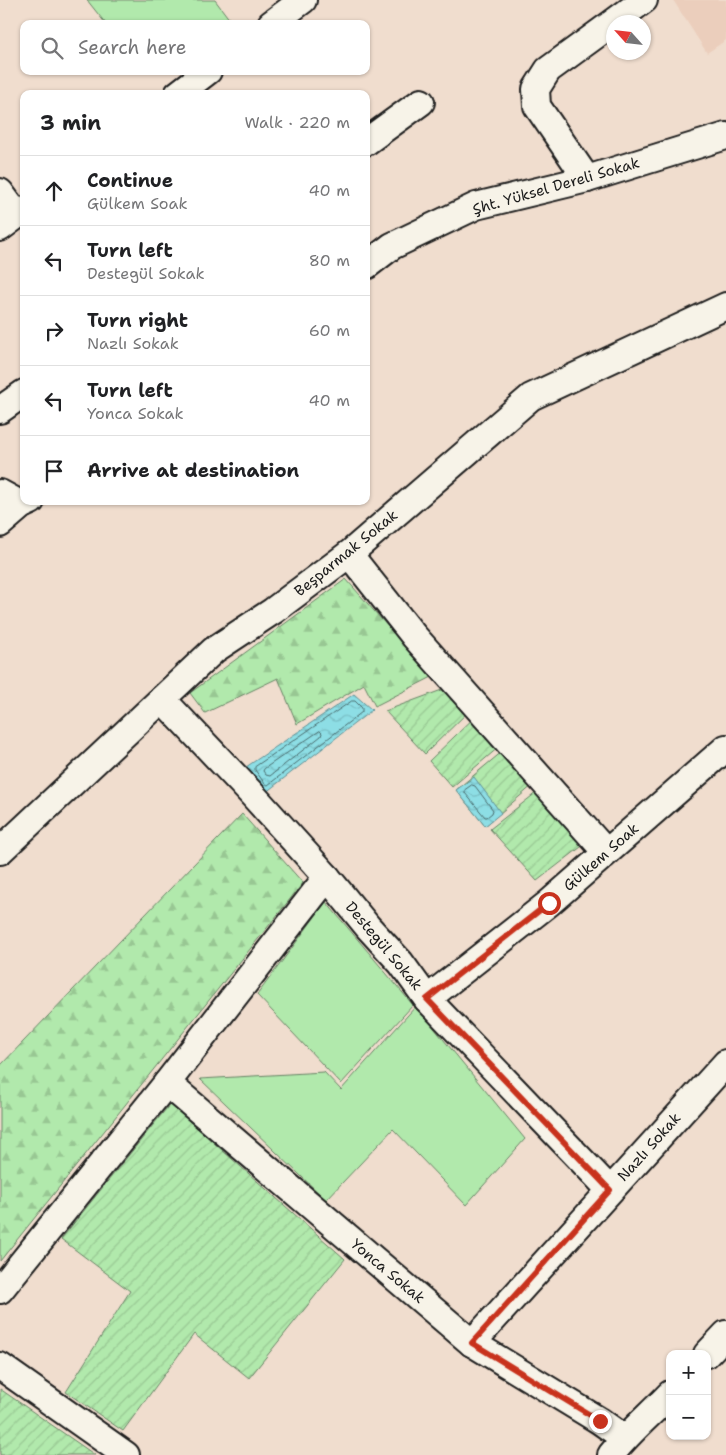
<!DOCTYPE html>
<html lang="en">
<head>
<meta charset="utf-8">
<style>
  :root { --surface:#fff; --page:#f2f2f2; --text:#202124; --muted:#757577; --line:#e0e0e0 }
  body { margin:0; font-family:"Shantell Sans",sans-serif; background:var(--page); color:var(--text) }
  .controls { position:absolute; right:15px; bottom:15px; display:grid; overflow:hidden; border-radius:10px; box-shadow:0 1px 4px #0004 }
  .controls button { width:45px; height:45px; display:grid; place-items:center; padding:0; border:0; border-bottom:1px solid var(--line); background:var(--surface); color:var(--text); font:25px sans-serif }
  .compass { position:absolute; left:606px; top:15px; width:45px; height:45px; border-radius:50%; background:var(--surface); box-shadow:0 1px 4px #0004; rotate:297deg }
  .stop { position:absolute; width:15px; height:15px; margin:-11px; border:4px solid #c8321e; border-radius:50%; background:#fff }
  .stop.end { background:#c8321e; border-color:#fff; box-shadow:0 1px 5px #0008 }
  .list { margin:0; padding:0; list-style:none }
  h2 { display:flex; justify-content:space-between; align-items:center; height:65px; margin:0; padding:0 20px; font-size:21px }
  h2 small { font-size:16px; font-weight:400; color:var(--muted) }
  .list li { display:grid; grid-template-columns:32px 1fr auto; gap:15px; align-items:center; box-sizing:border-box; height:70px; padding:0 20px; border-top:1px solid var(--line) }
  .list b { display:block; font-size:19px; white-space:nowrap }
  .list p { margin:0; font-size:16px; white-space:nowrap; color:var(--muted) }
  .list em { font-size:16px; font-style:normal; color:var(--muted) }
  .icon { flex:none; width:28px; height:28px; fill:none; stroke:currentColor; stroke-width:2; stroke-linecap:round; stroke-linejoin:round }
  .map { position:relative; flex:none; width:726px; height:1455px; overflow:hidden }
  .search { position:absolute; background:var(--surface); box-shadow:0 1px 4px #0004; left:20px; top:20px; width:350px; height:55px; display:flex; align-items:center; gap:12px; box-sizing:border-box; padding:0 18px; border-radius:10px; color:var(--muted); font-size:19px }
  .panel { position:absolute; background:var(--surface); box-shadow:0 1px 4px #0004; left:20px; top:90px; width:350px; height:415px; border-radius:10px }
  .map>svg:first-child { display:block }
  .built { fill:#ebcebc }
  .green { fill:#b1e9ac; stroke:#668264 }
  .forest { fill:url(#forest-firs); stroke:#668264 }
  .garden { fill:url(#garden-furrows); stroke:#668264 }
  .water { fill:url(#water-waves); stroke:#609095 }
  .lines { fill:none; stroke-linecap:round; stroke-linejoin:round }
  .shore { stroke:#496a6c; stroke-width:1 }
  .minor-casing { stroke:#1c1c1c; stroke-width:30 }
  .minor { stroke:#f7f3e8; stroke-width:26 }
  .route { stroke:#c8321e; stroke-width:6 }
  .labels { text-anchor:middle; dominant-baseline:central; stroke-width:4; stroke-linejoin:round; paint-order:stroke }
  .street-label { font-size:15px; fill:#1c1c1c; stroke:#f7f3e8 }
</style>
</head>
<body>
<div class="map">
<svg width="726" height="1455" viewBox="0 0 726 1455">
  <defs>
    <pattern id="forest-firs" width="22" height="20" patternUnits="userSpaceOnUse" patternTransform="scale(1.25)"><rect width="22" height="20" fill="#b1e9ac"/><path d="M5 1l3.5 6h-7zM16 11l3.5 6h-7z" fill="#98c793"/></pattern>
    <pattern id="garden-furrows" width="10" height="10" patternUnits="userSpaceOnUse" patternTransform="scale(1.25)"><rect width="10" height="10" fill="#b1e9ac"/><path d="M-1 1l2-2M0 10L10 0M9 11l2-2" fill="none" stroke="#98c793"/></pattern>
    <pattern id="water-waves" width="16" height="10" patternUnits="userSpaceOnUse" patternTransform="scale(1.25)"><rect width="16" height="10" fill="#8ddee5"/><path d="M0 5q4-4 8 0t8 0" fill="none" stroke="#79bec4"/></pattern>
  </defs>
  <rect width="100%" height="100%" fill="#f0ddce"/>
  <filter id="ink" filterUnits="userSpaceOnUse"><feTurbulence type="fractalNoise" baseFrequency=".02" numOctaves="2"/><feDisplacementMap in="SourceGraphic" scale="10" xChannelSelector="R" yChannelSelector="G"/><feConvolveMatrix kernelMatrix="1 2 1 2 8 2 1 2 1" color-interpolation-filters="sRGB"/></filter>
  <g filter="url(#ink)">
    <path class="built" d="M673 0H726V40L707 53Z"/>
    <g class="green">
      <path d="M87 0H215L230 20 225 24H106Z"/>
      <path d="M326 902 413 1005 341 1084 257 995Z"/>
      <path d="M416 1006 525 1139 466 1205 393 1129 326 1200 200 1079 324 1072 341 1090Z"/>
    </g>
    <g class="forest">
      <path d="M346 579 432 677 375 706 364 684 297 724 278 678 205 713 190 693Z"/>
      <path d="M242 814 303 883 0 1261V1066Z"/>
    </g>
    <g class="garden">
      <path d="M458 684 476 704 425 754 385 711Z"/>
      <path d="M480 712 506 741 452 787 429 761Z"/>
      <path d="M509 746 540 779 485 826 456 790Z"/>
      <path d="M546 785 590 840 537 881 490 829Z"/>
      <path d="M170 1104 345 1259 249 1378 194 1334 123 1431 66 1392 130 1291 61 1239Z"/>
      <path d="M0 1389 95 1455H0Z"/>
    </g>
    <g class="water">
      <path d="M354 694 372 710 265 793 246 767Z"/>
      <path d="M474 777 501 813 485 826 456 790Z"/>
    </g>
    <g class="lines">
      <g class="shore">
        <path d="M352 701H355L362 708V712L268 785 265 784 255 770V767Z"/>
        <path d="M320 731 322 733 321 736 270 776 266 775 263 771 264 769Z"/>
        <path d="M472 785 475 786 493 810 492 813 487 817H485L465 793V790Z"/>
      </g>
      <defs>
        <g id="minor">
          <path d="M271 24 303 0"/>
          <path d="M178 94 208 71"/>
          <path d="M366 142 421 102"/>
          <path d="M587 179 537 106 536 89 548 70 644 0"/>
          <path d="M0 192 17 215"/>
          <path d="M0 228 24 210"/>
          <path d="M366 266 392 246 476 206 587 179 726 136"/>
          <path d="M0 410 24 393"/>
          <path d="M0 493 22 505"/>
          <path d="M0 524 22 505 31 501"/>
          <path d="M349 554 414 636 606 852"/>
          <path d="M162 699 250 792 327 877 368 927 401 963 427 999 610 1190"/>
          <path d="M0 851 214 650 273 611 349 554 531 397 726 306"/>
          <path d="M427 999 549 903 726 748"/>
          <path d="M167 1083 472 1343 600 1421 624 1438"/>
          <path d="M0 1290 167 1083 327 877"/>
          <path d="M472 1343 726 1063"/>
          <path d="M707 1354 726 1334"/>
          <path d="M0 1366 126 1455"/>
          <path d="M611 1455C628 1433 650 1415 670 1394"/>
        </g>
      </defs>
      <use href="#minor" class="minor-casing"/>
      <use href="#minor" class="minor"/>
    </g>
  </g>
  <g class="lines" filter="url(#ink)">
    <path class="route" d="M549 903 427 999 610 1190 472 1343 600 1421"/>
  </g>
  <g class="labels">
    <g class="street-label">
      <text transform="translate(556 186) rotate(-16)">Şht. Yüksel Dereli Sokak</text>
      <text transform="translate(346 553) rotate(-39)">Beşparmak Sokak</text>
      <text transform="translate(601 857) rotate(-41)">Gülkem Soak</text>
      <text transform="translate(384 946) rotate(50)">Destegül Sokak</text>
      <text transform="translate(649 1147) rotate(-48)">Nazlı Sokak</text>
      <text transform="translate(388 1271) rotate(40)">Yonca Sokak</text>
    </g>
  </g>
</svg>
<div class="controls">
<button>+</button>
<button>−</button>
</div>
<svg class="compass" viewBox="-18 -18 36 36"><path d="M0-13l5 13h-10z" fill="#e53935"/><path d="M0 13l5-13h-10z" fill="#757577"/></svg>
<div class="stop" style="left:549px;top:903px"></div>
<div class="stop end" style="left:600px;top:1421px"></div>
<div class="search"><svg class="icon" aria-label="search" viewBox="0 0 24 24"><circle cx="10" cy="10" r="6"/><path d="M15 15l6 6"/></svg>Search here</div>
<section class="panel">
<h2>3 min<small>Walk · 220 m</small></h2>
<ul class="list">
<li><svg class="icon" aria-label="ahead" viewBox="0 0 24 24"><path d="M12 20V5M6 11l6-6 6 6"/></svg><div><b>Continue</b><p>Gülkem Soak</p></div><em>40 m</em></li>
<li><svg class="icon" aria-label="left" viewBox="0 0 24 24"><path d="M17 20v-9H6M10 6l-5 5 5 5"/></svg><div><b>Turn left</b><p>Destegül Sokak</p></div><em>80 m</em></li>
<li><svg class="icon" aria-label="right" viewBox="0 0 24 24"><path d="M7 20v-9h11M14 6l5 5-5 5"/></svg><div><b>Turn right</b><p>Nazlı Sokak</p></div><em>60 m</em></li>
<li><svg class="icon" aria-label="left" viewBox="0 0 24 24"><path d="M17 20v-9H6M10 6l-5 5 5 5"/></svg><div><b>Turn left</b><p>Yonca Sokak</p></div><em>40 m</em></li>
<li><svg class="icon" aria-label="arrive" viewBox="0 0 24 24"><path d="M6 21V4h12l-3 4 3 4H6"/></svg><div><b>Arrive at destination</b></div></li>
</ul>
</section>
</div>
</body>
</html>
